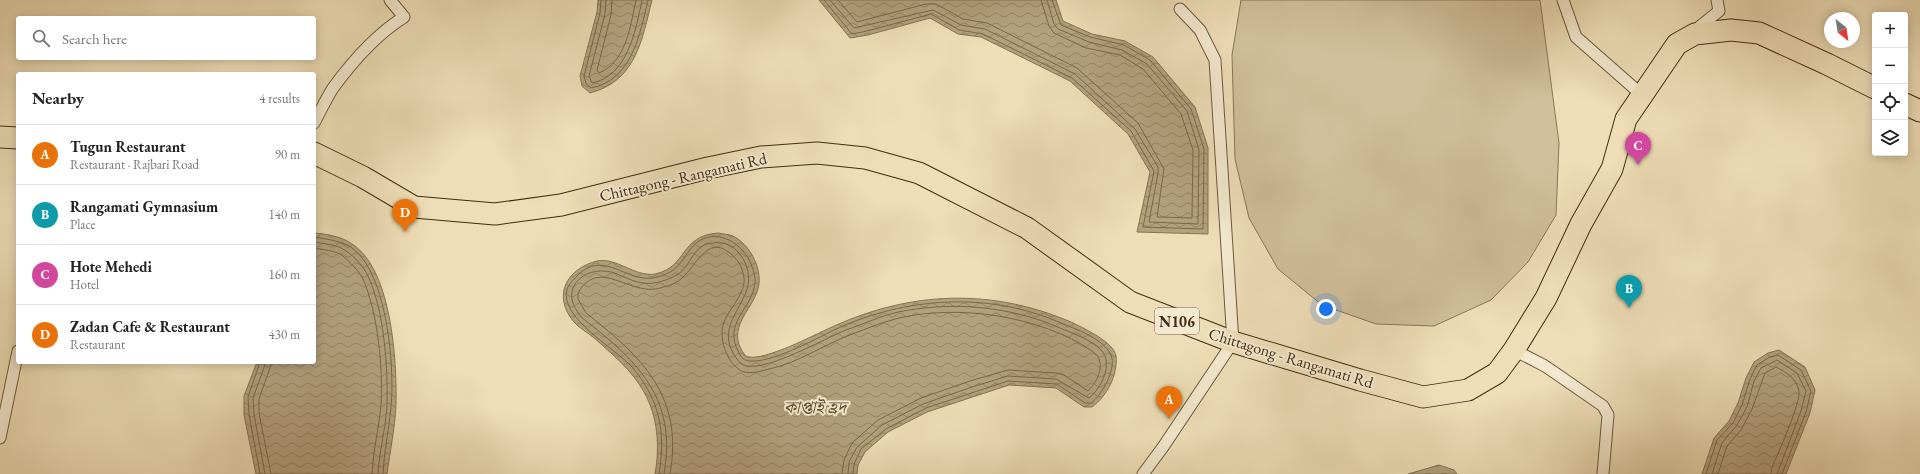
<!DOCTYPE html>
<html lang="en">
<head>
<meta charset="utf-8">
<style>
  :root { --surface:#fff; --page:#f2f2f2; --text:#222; --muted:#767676; --line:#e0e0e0; --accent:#0b8043 }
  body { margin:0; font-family:"EB Garamond","Noto Serif Bengali",serif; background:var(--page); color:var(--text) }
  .controls { position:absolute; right:12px; top:12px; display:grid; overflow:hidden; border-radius:4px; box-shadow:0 2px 10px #0003 }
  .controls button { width:36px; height:36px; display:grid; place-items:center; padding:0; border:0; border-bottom:1px solid var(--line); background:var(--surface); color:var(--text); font:20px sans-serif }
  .compass { position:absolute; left:1824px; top:12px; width:36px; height:36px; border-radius:50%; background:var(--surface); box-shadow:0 2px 10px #0003; rotate:150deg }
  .you { position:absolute; left:1326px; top:309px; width:14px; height:14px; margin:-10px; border:3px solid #fff; border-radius:50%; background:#1a73e8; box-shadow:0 0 0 6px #1a73e833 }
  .badge { display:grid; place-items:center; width:26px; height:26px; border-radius:50%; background:var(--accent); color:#fff; font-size:13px; font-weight:700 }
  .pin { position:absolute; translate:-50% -33px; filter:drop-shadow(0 1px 2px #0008) }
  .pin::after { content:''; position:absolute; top:21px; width:14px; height:12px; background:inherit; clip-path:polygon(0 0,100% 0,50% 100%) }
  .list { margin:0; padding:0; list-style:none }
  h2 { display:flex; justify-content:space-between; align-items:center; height:52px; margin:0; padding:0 16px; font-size:17px }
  h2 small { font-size:13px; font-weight:400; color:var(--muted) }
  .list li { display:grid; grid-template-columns:26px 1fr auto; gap:12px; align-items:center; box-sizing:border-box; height:60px; padding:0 16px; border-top:1px solid var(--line) }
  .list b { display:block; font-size:15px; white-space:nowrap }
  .list p { margin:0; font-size:13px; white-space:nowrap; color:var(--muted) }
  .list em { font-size:13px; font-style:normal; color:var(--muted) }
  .icon { flex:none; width:22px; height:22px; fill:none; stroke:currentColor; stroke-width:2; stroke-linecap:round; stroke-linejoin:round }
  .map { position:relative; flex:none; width:1920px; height:474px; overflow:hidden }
  .search { position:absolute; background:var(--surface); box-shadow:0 2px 10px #0003; left:16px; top:16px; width:300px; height:44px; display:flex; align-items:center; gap:10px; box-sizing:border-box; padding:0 14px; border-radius:4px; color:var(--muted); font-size:15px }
  .panel { position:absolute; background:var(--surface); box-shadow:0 2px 10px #0003; left:16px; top:72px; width:300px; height:292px; border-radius:4px }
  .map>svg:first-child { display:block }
  .park { fill:#d0bf9a; stroke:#887656 }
  .water { fill:url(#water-waves); stroke:#857353 }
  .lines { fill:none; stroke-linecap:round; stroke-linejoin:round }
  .shore { stroke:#7a6748; stroke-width:1 }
  .street-casing { stroke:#6c593b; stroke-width:13 }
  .highway-casing { stroke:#402d12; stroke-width:23 }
  .street { stroke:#f4e9d0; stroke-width:11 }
  .highway { stroke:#eeddb6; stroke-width:21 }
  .labels { text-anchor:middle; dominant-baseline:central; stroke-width:4; stroke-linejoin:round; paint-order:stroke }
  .shield { fill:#f4e9d0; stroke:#76654b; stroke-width:1 }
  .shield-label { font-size:15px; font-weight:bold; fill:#402d12 }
  .street-label { font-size:16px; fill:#402d12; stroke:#f4e9d0 }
  .water-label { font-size:17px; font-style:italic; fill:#5d4a2d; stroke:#f4e9d0 }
</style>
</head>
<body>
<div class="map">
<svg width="1920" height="474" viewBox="0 0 1920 474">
  <defs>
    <pattern id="water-waves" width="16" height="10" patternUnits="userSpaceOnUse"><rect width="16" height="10" fill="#b3a17e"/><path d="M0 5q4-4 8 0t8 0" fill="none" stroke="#938466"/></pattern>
  </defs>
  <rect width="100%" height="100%" fill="#eeddb6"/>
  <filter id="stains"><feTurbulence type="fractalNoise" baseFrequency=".005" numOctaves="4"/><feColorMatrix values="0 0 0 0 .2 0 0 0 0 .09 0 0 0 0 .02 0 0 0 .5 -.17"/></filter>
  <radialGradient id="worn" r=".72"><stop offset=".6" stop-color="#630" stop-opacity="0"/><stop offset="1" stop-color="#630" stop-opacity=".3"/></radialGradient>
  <path class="park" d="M1241 0H1540L1559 143 1556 215 1528 262 1491 300 1434 326 1376 324 1322 305 1278 269 1249 218 1235 159 1232 55Z"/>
  <g class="water">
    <path d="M598 0H652C642 40 636 81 590 93L582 86 580 76 597 12Z"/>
    <path d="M819 0H1056L1063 21 1092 34 1125 41 1153 57 1195 107 1208 148V234L1137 232 1150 172 1128 134 1070 81 981 37 958 34 930 18 868 35 850 38Z"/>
    <path d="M314 233C326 234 339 236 349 242 392 265 397 362 396 405 395 428 390 451 387 474H256L244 415V396L257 362H314Z"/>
    <path d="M718 233C722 234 728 234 733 236 749 244 761 266 759 284 756 307 728 324 741 349 743 352 745 357 749 357 767 360 814 335 832 327 911 291 991 288 1071 322 1083 328 1114 342 1116 356 1118 375 1107 396 1092 407H1084L1056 388 1009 385 927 412 888 432 865 452 858 465 857 474H655C660 446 658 417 644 392 632 370 612 354 593 337 587 332 579 328 574 322 552 296 566 269 597 261 617 257 634 277 655 274 688 267 679 236 718 233Z"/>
    <path d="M1779 350 1805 367 1815 390 1810 413 1786 474H1702L1714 438 1729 421 1738 403 1746 378 1754 362 1768 353Z"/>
    <path d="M1439 465 1454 470 1457 474H1408Z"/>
  </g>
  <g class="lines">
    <g class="shore">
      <path d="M601 0 600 13 584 76 586 84 591 88C632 80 640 34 648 0"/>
      <path d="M606 0 605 14 589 76 592 83C628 76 636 29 642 0"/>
      <path d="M612 0 611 15 597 70 599 73C627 61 630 26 636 0"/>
      <path d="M824 0 852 34 867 31 931 14 959 30 983 34 1072 78 1131 131 1154 171 1143 227 1203 229 1204 149 1191 109 1150 60 1124 45 1090 37 1061 25 1052 0"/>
      <path d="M830 0 854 28 933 10 961 25 985 29 1075 74 1135 129 1158 167V173L1149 222 1198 224 1199 150 1187 111 1147 64 1122 50 1089 42 1058 29 1054 24 1047 0"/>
      <path d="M838 0 857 22 926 4H936L963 19 987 23 1077 68 1138 123 1164 169 1157 217 1192 218 1193 150 1181 114 1143 69 1120 55 1086 48 1054 33 1049 26 1041 0"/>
      <path d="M314 237C325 239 336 240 347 245 387 265 395 367 391 407 389 429 384 452 383 474"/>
      <path d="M314 242C324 244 337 244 346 251 354 256 364 267 368 276 384 310 388 367 387 404 386 428 379 451 378 474"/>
      <path d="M314 248C323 250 335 250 343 256 350 262 359 271 363 279 378 314 383 367 381 405 379 428 373 451 372 474"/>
      <path d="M260 474 249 414 248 397 260 362"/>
      <path d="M265 474 254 414 253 398 266 362"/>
      <path d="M271 474 259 413V399L272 362"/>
      <path d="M659 474C663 451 663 427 655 405 650 392 641 377 632 367 615 348 559 318 567 289 569 284 575 278 579 274 601 253 622 276 644 278 651 279 658 277 664 275 684 267 684 252 699 241 719 228 744 245 751 264 753 269 756 278 755 283 752 310 722 322 739 353 741 357 744 361 750 361 771 363 814 340 834 330 905 297 988 291 1061 323 1076 329 1104 339 1111 355 1117 368 1102 395 1091 403H1085L1057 384 1008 381 926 408 886 429 861 449 854 464 853 474"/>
      <path d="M664 474C678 397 636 360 581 317 576 310 570 301 572 292 576 272 601 267 617 274 625 277 634 282 643 283 653 285 668 280 677 275 692 265 693 244 713 243 718 242 725 243 729 245 737 249 743 257 746 265 760 299 714 319 733 353 737 359 740 365 747 366 769 370 824 339 846 330 863 324 881 316 898 312 952 301 1010 306 1060 328 1074 334 1090 339 1101 350 1114 363 1101 389 1089 398L1056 379 1008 376 972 387 923 404 882 425 857 447 849 462 848 474"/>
      <path d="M670 474C684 396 642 357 586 313L578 299V293C599 256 630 297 660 288 668 286 678 283 683 277 699 262 710 230 736 259 741 264 745 276 744 283 742 298 727 311 723 325 719 341 728 366 744 372 751 374 762 371 769 369 798 363 823 345 850 335 866 329 882 322 899 318 958 304 1041 316 1092 351 1107 361 1099 380 1088 391L1064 375 1056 373 1008 370 970 381 921 398 878 420 852 443 844 460 842 474"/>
      <path d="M1706 474 1717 440 1733 423 1742 405 1750 379 1757 365 1770 357 1778 355 1801 370 1811 391 1806 412 1782 474"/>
      <path d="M1712 474 1722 443 1737 425 1747 407 1754 381 1761 368 1777 360 1797 373 1806 391 1801 411 1777 474"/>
      <path d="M1718 474 1727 446 1741 430 1752 409 1765 373 1776 367C1786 372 1797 379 1799 391 1801 402 1778 454 1772 467L1771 474"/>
    </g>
    <defs>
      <g id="street">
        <path d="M1563 0 1576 37 1642 95"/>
        <path d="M1693 32 1719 11 1717 0"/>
        <path d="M314 123C320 112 326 99 333 88 352 62 377 34 404 17L390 0"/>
        <path d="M1514 350 1545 366 1603 406 1608 415 1603 474"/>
        <path d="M0 438 18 351"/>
        <path d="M1143 474 1163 447 1233 342 1215 60 1200 30 1180 9"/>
      </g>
      <g id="highway">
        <path d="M1905 104 1920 111"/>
        <path d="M0 137 18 138"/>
        <path d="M314 153 363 177 414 207 495 214 561 205 708 168 761 157 817 153 865 158 919 173 1027 228 1130 302 1233 342 1360 380 1423 397 1468 390 1497 373 1514 350 1546 298 1581 224 1612 169 1626 119 1677 44 1695 34 1731 30 1759 33 1827 64 1875 88"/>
      </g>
    </defs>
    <use href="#street" class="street-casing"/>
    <use href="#highway" class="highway-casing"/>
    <use href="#street" class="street"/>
    <use href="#highway" class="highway"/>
  </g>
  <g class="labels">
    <rect class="shield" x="1155" y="308" width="44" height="26" rx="3"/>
    <g class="shield-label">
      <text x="1177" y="321">N106</text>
    </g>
    <g class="street-label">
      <text transform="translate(683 177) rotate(-13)">Chittagong - Rangamati Rd</text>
      <text transform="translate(1291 358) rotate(17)">Chittagong - Rangamati Rd</text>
    </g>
    <g class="water-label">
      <text x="815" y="407">কাপ্তাই হ্রদ</text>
    </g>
  </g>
  <rect width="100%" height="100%" filter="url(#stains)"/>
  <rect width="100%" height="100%" fill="url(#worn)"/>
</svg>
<div class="controls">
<button>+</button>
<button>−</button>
<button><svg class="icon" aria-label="locate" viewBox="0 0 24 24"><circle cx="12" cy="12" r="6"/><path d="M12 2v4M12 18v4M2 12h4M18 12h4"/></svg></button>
<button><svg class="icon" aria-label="layers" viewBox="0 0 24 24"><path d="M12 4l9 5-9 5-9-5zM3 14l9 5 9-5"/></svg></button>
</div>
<svg class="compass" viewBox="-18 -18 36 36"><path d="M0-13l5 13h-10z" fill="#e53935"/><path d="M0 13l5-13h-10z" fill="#767676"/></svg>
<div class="you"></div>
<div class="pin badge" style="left:1169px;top:419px;background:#e8710a">A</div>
<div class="pin badge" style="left:1629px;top:308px;background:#0f9aa8">B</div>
<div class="pin badge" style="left:1638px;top:165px;background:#d1479c">C</div>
<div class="pin badge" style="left:405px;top:232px;background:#e8710a">D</div>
<div class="search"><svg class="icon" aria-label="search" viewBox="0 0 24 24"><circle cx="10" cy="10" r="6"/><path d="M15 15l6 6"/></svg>Search here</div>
<section class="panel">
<h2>Nearby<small>4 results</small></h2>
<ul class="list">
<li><span class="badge" style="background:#e8710a">A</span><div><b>Tugun Restaurant</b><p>Restaurant · Rajbari Road</p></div><em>90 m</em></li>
<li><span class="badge" style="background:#0f9aa8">B</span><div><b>Rangamati Gymnasium</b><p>Place</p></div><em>140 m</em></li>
<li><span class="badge" style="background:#d1479c">C</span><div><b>Hote Mehedi</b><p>Hotel</p></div><em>160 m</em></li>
<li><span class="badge" style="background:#e8710a">D</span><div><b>Zadan Cafe &amp; Restaurant</b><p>Restaurant</p></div><em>430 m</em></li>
</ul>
</section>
</div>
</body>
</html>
